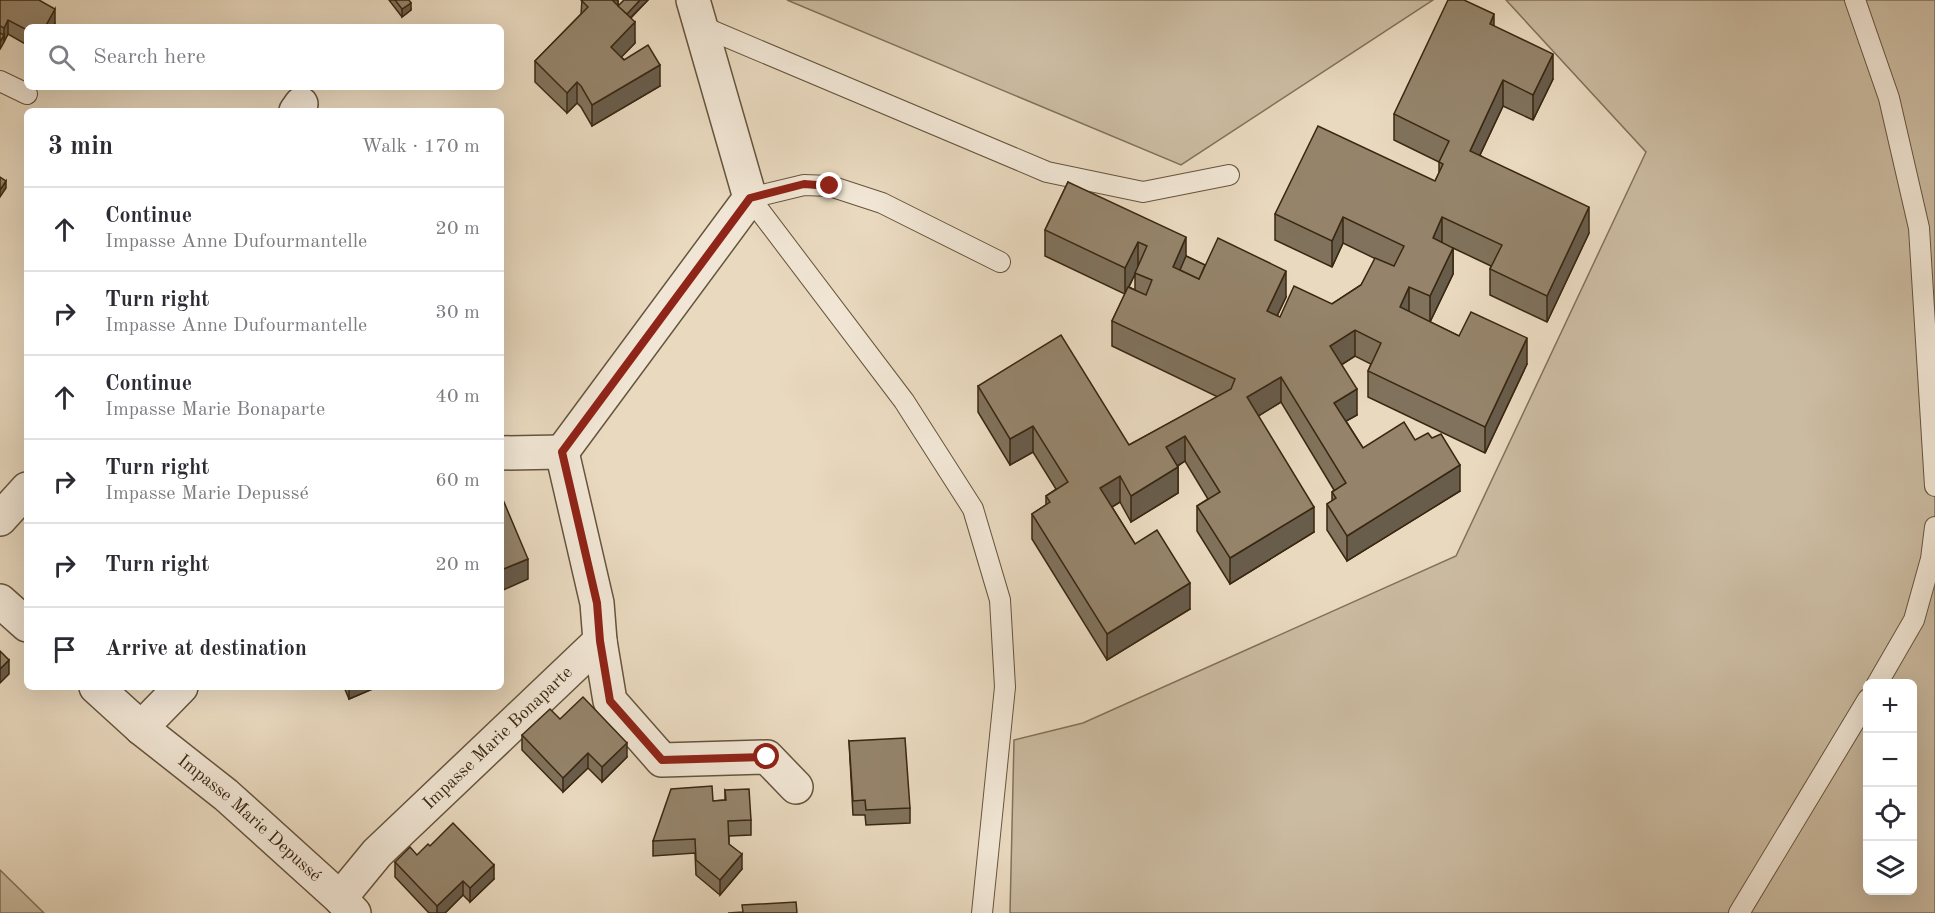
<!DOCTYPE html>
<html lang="en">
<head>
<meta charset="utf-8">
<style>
  :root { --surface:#fff; --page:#f2f2f3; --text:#2b2b33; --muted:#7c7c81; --line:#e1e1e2 }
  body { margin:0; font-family:"Old Standard TT",serif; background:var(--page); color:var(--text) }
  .controls { position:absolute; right:18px; bottom:18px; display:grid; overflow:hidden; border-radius:9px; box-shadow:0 6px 24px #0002 }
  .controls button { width:54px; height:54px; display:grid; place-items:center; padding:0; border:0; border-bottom:2px solid var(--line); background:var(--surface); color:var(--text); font:30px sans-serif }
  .stop { position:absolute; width:18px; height:18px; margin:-14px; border:4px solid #8f2418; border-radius:50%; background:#fff }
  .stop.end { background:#8f2418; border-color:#fff; box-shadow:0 2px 6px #0008 }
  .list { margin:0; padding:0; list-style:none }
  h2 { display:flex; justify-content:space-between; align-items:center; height:78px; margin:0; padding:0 24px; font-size:26px }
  h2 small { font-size:20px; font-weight:400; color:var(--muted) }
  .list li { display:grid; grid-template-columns:39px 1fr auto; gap:18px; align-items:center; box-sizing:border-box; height:84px; padding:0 24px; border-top:2px solid var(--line) }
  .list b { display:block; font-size:22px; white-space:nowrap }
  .list p { margin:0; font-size:20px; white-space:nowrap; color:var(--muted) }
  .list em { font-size:20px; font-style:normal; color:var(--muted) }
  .icon { flex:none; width:33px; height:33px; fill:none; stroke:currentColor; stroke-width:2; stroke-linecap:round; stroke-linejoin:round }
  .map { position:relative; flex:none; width:1935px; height:913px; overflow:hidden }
  .search { position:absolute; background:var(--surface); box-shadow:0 6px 24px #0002; left:24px; top:24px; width:480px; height:66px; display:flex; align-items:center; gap:15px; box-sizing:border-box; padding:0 21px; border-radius:9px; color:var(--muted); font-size:22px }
  .panel { position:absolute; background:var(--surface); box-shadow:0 6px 24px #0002; left:24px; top:108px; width:480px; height:582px; border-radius:9px }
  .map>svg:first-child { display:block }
  .green { fill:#cbbba1; stroke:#827159; stroke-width:1.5; fill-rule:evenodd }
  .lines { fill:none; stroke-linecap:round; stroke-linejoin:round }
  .service-casing { stroke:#66543c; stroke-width:22 }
  .minor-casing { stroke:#66543c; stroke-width:36 }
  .service { stroke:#f1e6d5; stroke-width:20 }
  .minor { stroke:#f1e6d5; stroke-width:33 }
  .wall { fill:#80725c; stroke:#3a2711; stroke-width:1.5; fill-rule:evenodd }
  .shaded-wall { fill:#685c4b; stroke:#3a2711; stroke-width:1.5 }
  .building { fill:#95846b; stroke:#3a2711; stroke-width:1.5 }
  .route { stroke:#8f2418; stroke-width:8 }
  .labels { text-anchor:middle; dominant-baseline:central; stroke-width:5; stroke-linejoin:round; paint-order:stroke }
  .street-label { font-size:18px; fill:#3a2711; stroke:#f1e6d5 }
</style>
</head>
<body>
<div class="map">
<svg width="1935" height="913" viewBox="0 0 1935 913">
  <rect width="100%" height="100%" fill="#e9d9bf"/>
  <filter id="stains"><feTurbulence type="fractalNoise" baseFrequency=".00333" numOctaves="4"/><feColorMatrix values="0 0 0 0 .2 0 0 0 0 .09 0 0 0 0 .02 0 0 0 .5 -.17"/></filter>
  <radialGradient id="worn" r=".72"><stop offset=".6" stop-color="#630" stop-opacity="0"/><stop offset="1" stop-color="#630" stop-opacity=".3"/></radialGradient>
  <g class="green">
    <path d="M787 0H1433L1181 165Z"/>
    <path d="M1506 0H1935V913H1010L1014 740 1083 723 1456 556 1646 152ZM1868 684H1912V890H1868Z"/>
    <path d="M0 870 44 913H0Z"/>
  </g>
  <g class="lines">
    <defs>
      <g id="service">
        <path d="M1855 0 1889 98 1919 228 1935 486"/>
        <path d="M701 26 1047 172 1143 192 1229 175"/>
        <path d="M0 81 27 94"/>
        <path d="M1877 684 1914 620 1931 559 1935 527"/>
        <path d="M982 913 1005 687 1000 600 973 509 904 401 750 198 804 185 830 186 882 203 1000 262"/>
        <path d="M1739 913 1868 699"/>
      </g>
      <g id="minor">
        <path d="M296 111 301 104"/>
        <path d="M562 452 750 198 693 0"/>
        <path d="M501 453 562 452"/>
        <path d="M0 519 27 489"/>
        <path d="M0 601 27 625"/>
        <path d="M600 641 610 701 662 760 767 757 796 787"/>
        <path id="s1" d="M96 687 141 728 226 795 340 898 354 913"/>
        <path d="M141 728 181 687"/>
        <path id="s2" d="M340 898 377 853 600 641 597 603 562 452"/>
      </g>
    </defs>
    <use href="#service" class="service-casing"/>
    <use href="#minor" class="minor-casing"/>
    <use href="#service" class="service"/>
    <use href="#minor" class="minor"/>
  </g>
  <g class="wall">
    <path d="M0 0 55 23 53 27H27V45L8 34 0 49Z"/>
    <path d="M389 0H409L411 10 402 17Z"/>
    <path d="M582 0H618V5L648 0 631 18 635 43 621 57 660 86 592 126 581 107 577 103 567 113 535 82V61L581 14Z"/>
    <path d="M1494 26 1553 79 1533 120 1503 106 1480 155 1589 233 1547 322 1490 295V269L1491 266 1453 248V274L1430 322 1459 336 1527 364 1485 453 1368 397V371L1371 364 1355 356 1341 365 1357 415 1346 421 1363 448 1415 440 1460 491 1347 561 1327 530V504L1332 501V492L1334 490 1281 402 1258 416 1314 532 1230 584 1197 531V506L1208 499 1185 461 1178 466V493L1131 522 1120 502 1112 507 1135 544 1190 609 1107 660 1032 539V514L1046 505V496L1056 489 1033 452 1010 465 978 412V386L1129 445 1218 397 1112 346V321L1125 294 1045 256V230L1068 182 1186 256 1205 265 1286 297 1277 316 1280 317 1332 304 1361 285 1376 259 1343 243 1332 267 1275 240V214L1435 181 1439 173V162L1394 140V114ZM1135 274V290L1129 287Z"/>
    <path d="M344 687H377L349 699Z"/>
    <path d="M560 719 627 757 602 782 588 768 563 792 522 750V735Z"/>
    <path d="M849 741 910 808V823L866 825 865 815H853Z"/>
    <path d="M725 790 751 820V835L729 836V844L742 869 720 895 696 875 695 853 653 856V841L713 801 725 800Z"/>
    <path d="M430 846 494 879 470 902 463 895 445 913H429L395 877V862L417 855Z"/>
  </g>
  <g class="shaded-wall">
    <path d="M611 0H618V13Z"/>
    <path d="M640 0H648L620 28V21Z"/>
    <path d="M411 3V10L402 17V9Z"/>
    <path d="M55 9V23L53 27H45Z"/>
    <path d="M1494 14V40L1490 24Z"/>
    <path d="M8 20V34L4 42V28Z"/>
    <path d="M635 22V43L611 68V47Z"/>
    <path d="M4 35V42L0 49V42Z"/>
    <path d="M1553 54V79L1533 120V95Z"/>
    <path d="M660 65V86L592 126V105Z"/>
    <path d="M1503 80V106L1470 176V151Z"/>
    <path d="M577 82V103L567 113V93Z"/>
    <path d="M6 181V188L0 197V190Z"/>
    <path d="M1589 207V233L1547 322V296Z"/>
    <path d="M1343 217V243L1332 267V241Z"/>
    <path d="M1442 217V243L1433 238Z"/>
    <path d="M1186 237V263L1176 286 1173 267Z"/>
    <path d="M1138 242V268L1135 273V274L1125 294V268Z"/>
    <path d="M1453 248V274L1430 322V296Z"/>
    <path d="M1286 271V297L1267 337V311Z"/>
    <path d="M1409 287V313L1400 307Z"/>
    <path d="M1355 330V356L1330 372V346Z"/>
    <path d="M1527 338V364L1485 453V427Z"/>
    <path d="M1281 377V402L1247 423V397Z"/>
    <path d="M1357 389V415L1334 428V403Z"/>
    <path d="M1033 426V452L1010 465V439Z"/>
    <path d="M1185 436V461L1166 473V447Z"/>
    <path d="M1460 465V491L1347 561V536Z"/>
    <path d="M1178 467V493L1131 522V496Z"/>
    <path d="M1120 476V502L1100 514V488Z"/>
    <path d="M1314 507V532L1230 584V558Z"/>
    <path d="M528 559V579L501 591V570Z"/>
    <path d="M1190 583V609L1107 660V634Z"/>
    <path d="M9 660V674L0 683V669Z"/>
    <path d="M349 687H377L349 699Z"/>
    <path d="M627 743V757L602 782V767Z"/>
    <path d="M588 753V768L563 792V778Z"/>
    <path d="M742 854V869L720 895V880Z"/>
    <path d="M494 865V879L470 902V888Z"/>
    <path d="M463 881V895L445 913H437V906Z"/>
  </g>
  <g class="building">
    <path d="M0 0H39L55 9 45 27H27V30L8 20 4 28 0 26Z"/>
    <path d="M395 0H409L411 3 402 9Z"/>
    <path d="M581 0H612L635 22 611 47 624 60 648 45 660 65 592 105 581 86 577 82 567 93 535 61 588 7Z"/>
    <path d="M624 0H640L627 14 618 6Z"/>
    <path d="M1448 0H1464L1494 14 1490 24 1553 54 1533 95 1503 80 1470 151 1589 207 1547 296 1490 269 1502 245 1442 217 1433 238 1453 248 1430 296 1409 287 1400 307 1459 336 1471 312 1527 338 1485 427 1368 371 1381 343 1355 330 1330 346 1357 389 1334 403 1363 448 1404 422 1415 440 1428 433 1432 438 1441 434 1460 465 1347 536 1327 504 1336 498 1332 492 1346 483 1281 377 1247 397 1314 507 1230 558 1197 506 1220 492 1185 436 1166 447 1178 467 1131 496 1120 476 1100 488 1135 544 1157 530 1190 583 1107 634 1032 514 1050 502 1046 496 1068 482 1033 426 1010 439 978 386 1061 335 1129 445 1231 389 1235 379 1112 321 1128 287 1146 295 1152 280 1135 273 1147 246 1138 242 1125 268 1045 230 1068 182 1186 237 1173 267 1199 279 1218 238 1286 271 1267 311 1280 317 1294 286 1332 304 1361 285 1375 258 1394 266 1404 246 1343 217 1332 241 1275 214 1318 126 1435 181 1443 164 1439 162 1449 141 1394 114Z"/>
    <path d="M0 33 4 35 0 42Z"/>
    <path d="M0 177 6 181 0 190Z"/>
    <path d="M1186 256 1205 265 1199 279 1180 270Z"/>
    <path d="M501 495 528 559 501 570Z"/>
    <path d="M0 651 9 660 0 669Z"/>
    <path d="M583 697 627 743 602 767 588 753 563 778 522 735 550 709 560 719Z"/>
    <path d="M905 738 910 808 866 810 865 800 853 801 849 741Z"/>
    <path d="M712 786 713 801 726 800 725 790 749 789 751 820 728 821 729 844 742 854 720 880 696 860 695 839 653 841 671 789Z"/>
    <path d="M453 823 494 865 470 888 463 881 437 906 395 862 410 847 417 855 428 844 430 846Z"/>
    <path d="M796 902 797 913H728L743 912 742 905Z"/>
  </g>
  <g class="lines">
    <path class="route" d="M767 757 662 760 610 701 600 641 597 603 562 452 750 198 804 184 830 186"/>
  </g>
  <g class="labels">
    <g class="street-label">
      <text stroke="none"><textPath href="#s2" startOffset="225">Impasse Marie Bonaparte</textPath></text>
      <text stroke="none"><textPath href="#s1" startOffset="202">Impasse Marie Depussé</textPath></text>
    </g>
  </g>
  <rect width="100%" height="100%" filter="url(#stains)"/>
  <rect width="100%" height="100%" fill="url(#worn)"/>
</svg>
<div class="controls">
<button>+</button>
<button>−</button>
<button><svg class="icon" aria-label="locate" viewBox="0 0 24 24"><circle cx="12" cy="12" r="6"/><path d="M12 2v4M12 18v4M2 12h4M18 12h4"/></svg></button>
<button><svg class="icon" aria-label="layers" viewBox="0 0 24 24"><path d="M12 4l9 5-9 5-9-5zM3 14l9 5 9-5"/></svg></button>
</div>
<div class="stop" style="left:767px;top:757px"></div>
<div class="stop end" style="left:830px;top:186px"></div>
<div class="search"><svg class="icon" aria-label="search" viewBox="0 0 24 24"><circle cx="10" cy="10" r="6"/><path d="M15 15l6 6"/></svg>Search here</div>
<section class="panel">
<h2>3 min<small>Walk · 170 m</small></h2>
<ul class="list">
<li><svg class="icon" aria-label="ahead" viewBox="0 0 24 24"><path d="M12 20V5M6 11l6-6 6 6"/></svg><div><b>Continue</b><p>Impasse Anne Dufourmantelle</p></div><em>20 m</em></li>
<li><svg class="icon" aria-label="right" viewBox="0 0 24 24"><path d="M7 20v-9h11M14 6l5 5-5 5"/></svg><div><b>Turn right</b><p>Impasse Anne Dufourmantelle</p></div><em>30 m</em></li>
<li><svg class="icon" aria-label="ahead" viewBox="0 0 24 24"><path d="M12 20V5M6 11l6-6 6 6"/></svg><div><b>Continue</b><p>Impasse Marie Bonaparte</p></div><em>40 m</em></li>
<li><svg class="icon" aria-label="right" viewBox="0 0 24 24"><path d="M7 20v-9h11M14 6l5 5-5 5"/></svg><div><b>Turn right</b><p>Impasse Marie Depussé</p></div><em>60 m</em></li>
<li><svg class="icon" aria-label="right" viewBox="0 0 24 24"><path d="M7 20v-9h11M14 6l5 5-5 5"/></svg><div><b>Turn right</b></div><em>20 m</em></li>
<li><svg class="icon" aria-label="arrive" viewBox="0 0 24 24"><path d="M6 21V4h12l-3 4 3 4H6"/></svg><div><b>Arrive at destination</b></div></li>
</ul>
</section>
</div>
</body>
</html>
